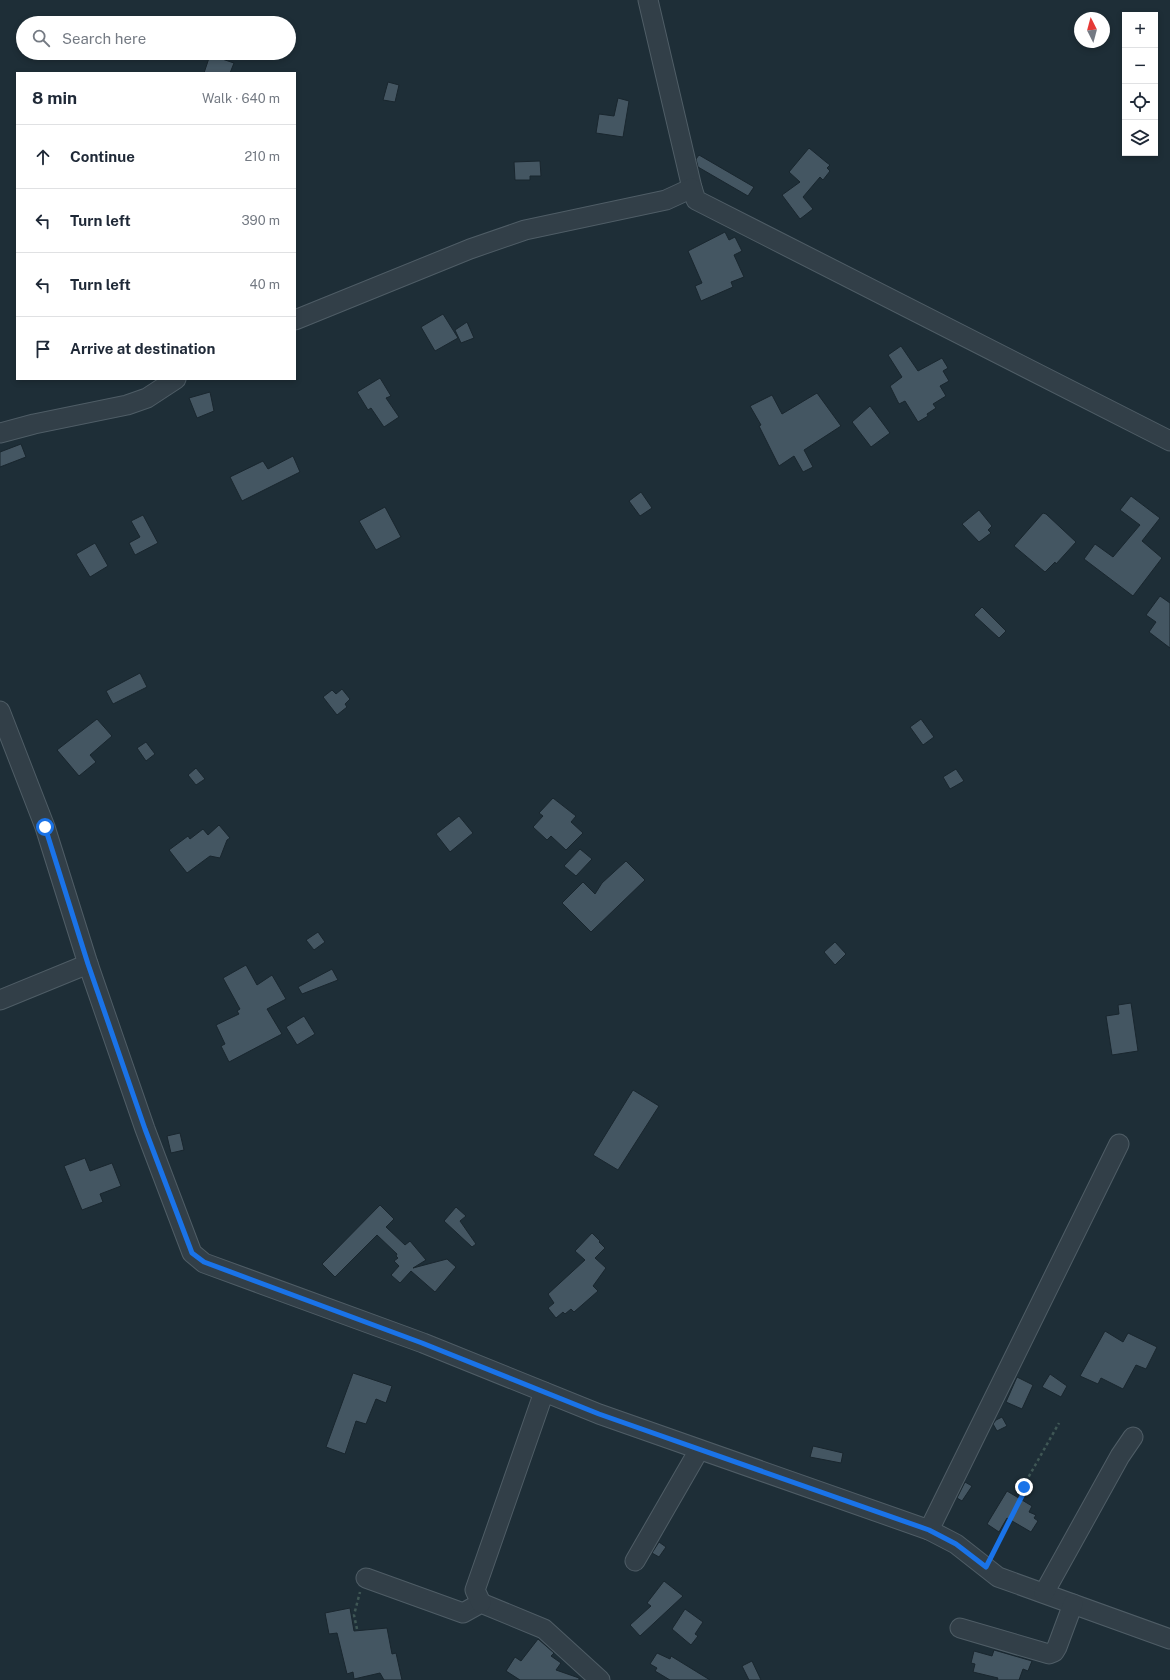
<!DOCTYPE html>
<html lang="en">
<head>
<meta charset="utf-8">
<style>
  :root { --surface:#fff; --page:#f6f6f7; --text:#1f2937; --muted:#747a83; --line:#e0e1e3 }
  body { margin:0; font-family:"Public Sans",sans-serif; background:var(--page); color:var(--text) }
  .controls { position:absolute; right:12px; top:12px; display:grid; overflow:hidden; border-radius:0px; box-shadow:0 2px 6px #0003 }
  .controls button { width:36px; height:36px; display:grid; place-items:center; padding:0; border:0; border-bottom:1px solid var(--line); background:var(--surface); color:var(--text); font:20px sans-serif }
  .compass { position:absolute; left:1074px; top:12px; width:36px; height:36px; border-radius:50%; background:var(--surface); box-shadow:0 2px 6px #0003; rotate:354deg }
  .stop { position:absolute; width:12px; height:12px; margin:-9px; border:3px solid #1a73e8; border-radius:50%; background:#fff }
  .stop.end { background:#1a73e8; border-color:#fff; box-shadow:0 1px 4px #0008 }
  .list { margin:0; padding:0; list-style:none }
  h2 { display:flex; justify-content:space-between; align-items:center; height:52px; margin:0; padding:0 16px; font-size:17px }
  h2 small { font-size:13px; font-weight:400; color:var(--muted) }
  .list li { display:grid; grid-template-columns:26px 1fr auto; gap:12px; align-items:center; box-sizing:border-box; height:64px; padding:0 16px; border-top:1px solid var(--line) }
  .list b { display:block; font-size:15px; white-space:nowrap }
  .list em { font-size:13px; font-style:normal; color:var(--muted) }
  .icon { flex:none; width:22px; height:22px; fill:none; stroke:currentColor; stroke-width:2; stroke-linecap:round; stroke-linejoin:round }
  .map { position:relative; flex:none; width:1170px; height:1680px; overflow:hidden }
  .search { position:absolute; background:var(--surface); box-shadow:0 2px 6px #0003; left:16px; top:16px; width:280px; height:44px; display:flex; align-items:center; gap:10px; box-sizing:border-box; padding:0 14px; border-radius:22px; color:var(--muted); font-size:15px }
  .panel { position:absolute; background:var(--surface); box-shadow:0 2px 6px #0003; left:16px; top:72px; width:280px; height:308px; border-radius:0px }
  .map>svg:first-child { display:block }
  .building { fill:#445662; stroke:#19262e }
  .lines { fill:none; stroke-linecap:round; stroke-linejoin:round }
  .minor-casing { stroke:#4f5d66; stroke-width:21 }
  .path { stroke:#3f5755; stroke-width:2.5; stroke-dasharray:3 3; stroke-linecap:butt }
  .minor { stroke:#323f48; stroke-width:19 }
  .route { stroke:#1a73e8; stroke-width:5 }
</style>
</head>
<body>
<div class="map">
<svg width="1170" height="1680" viewBox="0 0 1170 1680">
  <rect width="100%" height="100%" fill="#1e2e37"/>
  <g class="building">
    <path d="M210 55 234 63 230 73H204Z"/>
    <path d="M388 82 399 85 395 102 383 100Z"/>
    <path d="M618 98 629 101 623 137 596 133 599 114 614 116Z"/>
    <path d="M809 148 826 162 830 165 827 168 830 171 823 180 820 177 803 197 813 209 800 219 782 195 800 182 789 172Z"/>
    <path d="M699 155 754 187 748 196 698 167 696 159Z"/>
    <path d="M540 161 541 176H530V180H515L514 162Z"/>
    <path d="M725 232 729 240 735 237 742 251 734 255 744 277 731 282 733 287 701 301 695 286 702 283 688 251Z"/>
    <path d="M443 314 458 338 435 351 421 327Z"/>
    <path d="M467 322 474 338 461 343 455 330Z"/>
    <path d="M901 346 918 371 942 358 948 368 943 371 949 381 940 386 946 396 933 404 936 408 927 414 928 416 918 422 905 401 899 404 890 386 902 377 888 355Z"/>
    <path d="M380 378 391 396 386 398 399 417 384 427 371 408 368 410 357 392Z"/>
    <path d="M210 392 214 411 197 418 189 398Z"/>
    <path d="M817 393 841 426 804 450 813 467 803 472 794 456 779 466 759 426 761 425 750 406 772 395 782 414Z"/>
    <path d="M870 406 890 433 871 447 852 422Z"/>
    <path d="M21 444 26 457 0 467V452Z"/>
    <path d="M293 456 300 472 242 501 230 477 263 461 268 469Z"/>
    <path d="M641 492 652 508 640 516 629 501Z"/>
    <path d="M1131 496 1160 518 1142 541 1162 558 1133 596 1084 559 1095 544 1113 557 1140 525 1120 510Z"/>
    <path d="M385 507 401 537 376 550 359 521Z"/>
    <path d="M979 510 992 526 988 530 991 533 979 542 962 524Z"/>
    <path d="M1043 513 1046 514 1076 542 1056 564 1055 562 1045 572 1014 546Z"/>
    <path d="M143 515 158 543 135 555 129 543 140 537 131 521Z"/>
    <path d="M95 543 108 566 90 577 76 554Z"/>
    <path d="M1160 596 1170 603V648L1149 632 1156 622 1146 615Z"/>
    <path d="M982 607 1006 631 999 638 974 615Z"/>
    <path d="M140 673 147 687 113 704 106 691Z"/>
    <path d="M342 689 350 699 345 704 347 707 337 715 323 697 332 690 336 694Z"/>
    <path d="M97 719 112 736 90 755 96 762 79 776 57 750Z"/>
    <path d="M921 719 934 737 923 745 910 727Z"/>
    <path d="M146 742 155 754 146 761 137 748Z"/>
    <path d="M196 768 205 779 196 785 188 775Z"/>
    <path d="M956 769 964 781 950 789 943 777Z"/>
    <path d="M553 798 576 816 571 822 583 833 566 850 551 836 547 840 533 827 543 816 539 813Z"/>
    <path d="M459 816 473 833 450 852 436 834Z"/>
    <path d="M219 825 230 838 227 840 220 858 210 856 187 873 169 850 188 836 190 839 203 829 208 835Z"/>
    <path d="M580 849 592 859 576 876 564 866Z"/>
    <path d="M626 861 645 880 591 932 562 903 583 882 595 894 602 883Z"/>
    <path d="M318 932 325 942 314 950 306 940Z"/>
    <path d="M835 942 846 954 835 965 824 952Z"/>
    <path d="M246 965 257 985 272 975 286 999 267 1009 282 1034 229 1062 221 1046 225 1044 216 1025 239 1014 237 1011 240 1009 223 978Z"/>
    <path d="M332 969 338 980 302 994 298 987Z"/>
    <path d="M1131 1003 1138 1051 1112 1055 1106 1016 1119 1014 1118 1005Z"/>
    <path d="M304 1016 315 1034 297 1045 286 1027Z"/>
    <path d="M633 1090 659 1106 618 1170 593 1155Z"/>
    <path d="M180 1133 184 1150 171 1153 167 1136Z"/>
    <path d="M85 1158 90 1171 112 1163 121 1186 100 1194 103 1202 82 1210 64 1166Z"/>
    <path d="M380 1205 394 1219 386 1227 405 1245 410 1241 426 1260 413 1268 447 1259 456 1267 435 1292 411 1271 400 1283 391 1275 399 1266 394 1261 398 1258 396 1256 397 1254 377 1235 335 1277 322 1264Z"/>
    <path d="M456 1207 466 1216 460 1221 476 1244 472 1247 444 1221Z"/>
    <path d="M592 1233 600 1241 599 1242 605 1248 595 1258 606 1268 593 1286 598 1291 574 1312 571 1309 565 1314 563 1312 556 1318 548 1308 554 1303 548 1294 585 1260 575 1251Z"/>
    <path d="M1105 1331 1123 1342 1128 1333 1157 1347 1146 1369 1136 1365 1123 1389 1101 1378 1098 1384 1080 1376Z"/>
    <path d="M353 1373 392 1386 386 1403 376 1399 366 1424 356 1421 345 1454 326 1447Z"/>
    <path d="M1050 1374 1067 1386 1061 1397 1042 1387Z"/>
    <path d="M1017 1377 1033 1385 1022 1409 1006 1402Z"/>
    <path d="M1002 1417 1007 1426 997 1431 993 1424 996 1420Z"/>
    <path d="M813 1446 843 1453 841 1463 810 1457Z"/>
    <path d="M965 1482 972 1486 962 1501 957 1498Z"/>
    <path d="M1007 1491 1032 1506 1029 1512 1036 1515 1034 1518 1038 1521 1031 1532 1007 1518 999 1532 987 1524Z"/>
    <path d="M659 1542 666 1547 659 1557 652 1553Z"/>
    <path d="M664 1581 683 1596 640 1636 630 1625 651 1606 647 1603Z"/>
    <path d="M350 1608 354 1631 387 1628 392 1654 396 1653 402 1680H384L380 1673 354 1679 353 1672 347 1674 337 1633 329 1634 325 1613Z"/>
    <path d="M685 1609 703 1622 695 1634 698 1636 691 1645 672 1629Z"/>
    <path d="M538 1639 554 1653 551 1656 561 1663 556 1670 579 1678V1680H520L506 1671 515 1657 521 1661Z"/>
    <path d="M994 1650 1032 1661 1028 1671 1023 1669 1019 1680H997L998 1678 973 1672 975 1664 971 1663 974 1651 992 1656Z"/>
    <path d="M657 1653 670 1659 671 1656 710 1680H670L655 1671 657 1668 650 1664Z"/>
    <path d="M752 1661 761 1680H749L742 1666Z"/>
  </g>
  <g class="lines">
    <defs>
      <g id="minor">
        <path d="M648 0 692 188"/>
        <path d="M295 320 470 249 525 230 666 200 692 188 696 200 1170 441"/>
        <path d="M0 433 34 424 127 405 147 398 176 379"/>
        <path d="M0 711 45 827 88 964 145 1129 192 1253 204 1263 423 1343 599 1414 929 1530 956 1544 998 1577 1170 1639"/>
        <path d="M0 1000 88 964"/>
        <path d="M929 1530 1119 1144"/>
        <path d="M635 1561 699 1450"/>
        <path d="M366 1578 463 1613 481 1603 544 1629 600 1680"/>
        <path d="M1044 1593 1120 1456 1133 1437"/>
        <path d="M481 1603 475 1590 544 1392"/>
        <path d="M960 1628 1049 1654 1054 1652 1057 1647 1073 1604"/>
      </g>
    </defs>
    <use href="#minor" class="minor-casing"/>
    <g class="path">
      <path d="M993 1552 1023 1494 1024 1485 1059 1423"/>
      <path d="M357 1629 354 1615 360 1592"/>
    </g>
    <use href="#minor" class="minor"/>
  </g>
  <g class="lines">
    <path class="route" d="M45 827 88 964 145 1129 192 1253 204 1262 422 1343 599 1414 929 1530 956 1544 986 1567 1023 1494 1024 1487"/>
  </g>
</svg>
<div class="controls">
<button>+</button>
<button>−</button>
<button><svg class="icon" aria-label="locate" viewBox="0 0 24 24"><circle cx="12" cy="12" r="6"/><path d="M12 2v4M12 18v4M2 12h4M18 12h4"/></svg></button>
<button><svg class="icon" aria-label="layers" viewBox="0 0 24 24"><path d="M12 4l9 5-9 5-9-5zM3 14l9 5 9-5"/></svg></button>
</div>
<svg class="compass" viewBox="-18 -18 36 36"><path d="M0-13l5 13h-10z" fill="#e53935"/><path d="M0 13l5-13h-10z" fill="#747a83"/></svg>
<div class="stop" style="left:45px;top:827px"></div>
<div class="stop end" style="left:1024px;top:1487px"></div>
<div class="search"><svg class="icon" aria-label="search" viewBox="0 0 24 24"><circle cx="10" cy="10" r="6"/><path d="M15 15l6 6"/></svg>Search here</div>
<section class="panel">
<h2>8 min<small>Walk · 640 m</small></h2>
<ul class="list">
<li><svg class="icon" aria-label="ahead" viewBox="0 0 24 24"><path d="M12 20V5M6 11l6-6 6 6"/></svg><div><b>Continue</b></div><em>210 m</em></li>
<li><svg class="icon" aria-label="left" viewBox="0 0 24 24"><path d="M17 20v-9H6M10 6l-5 5 5 5"/></svg><div><b>Turn left</b></div><em>390 m</em></li>
<li><svg class="icon" aria-label="left" viewBox="0 0 24 24"><path d="M17 20v-9H6M10 6l-5 5 5 5"/></svg><div><b>Turn left</b></div><em>40 m</em></li>
<li><svg class="icon" aria-label="arrive" viewBox="0 0 24 24"><path d="M6 21V4h12l-3 4 3 4H6"/></svg><div><b>Arrive at destination</b></div></li>
</ul>
</section>
</div>
</body>
</html>
